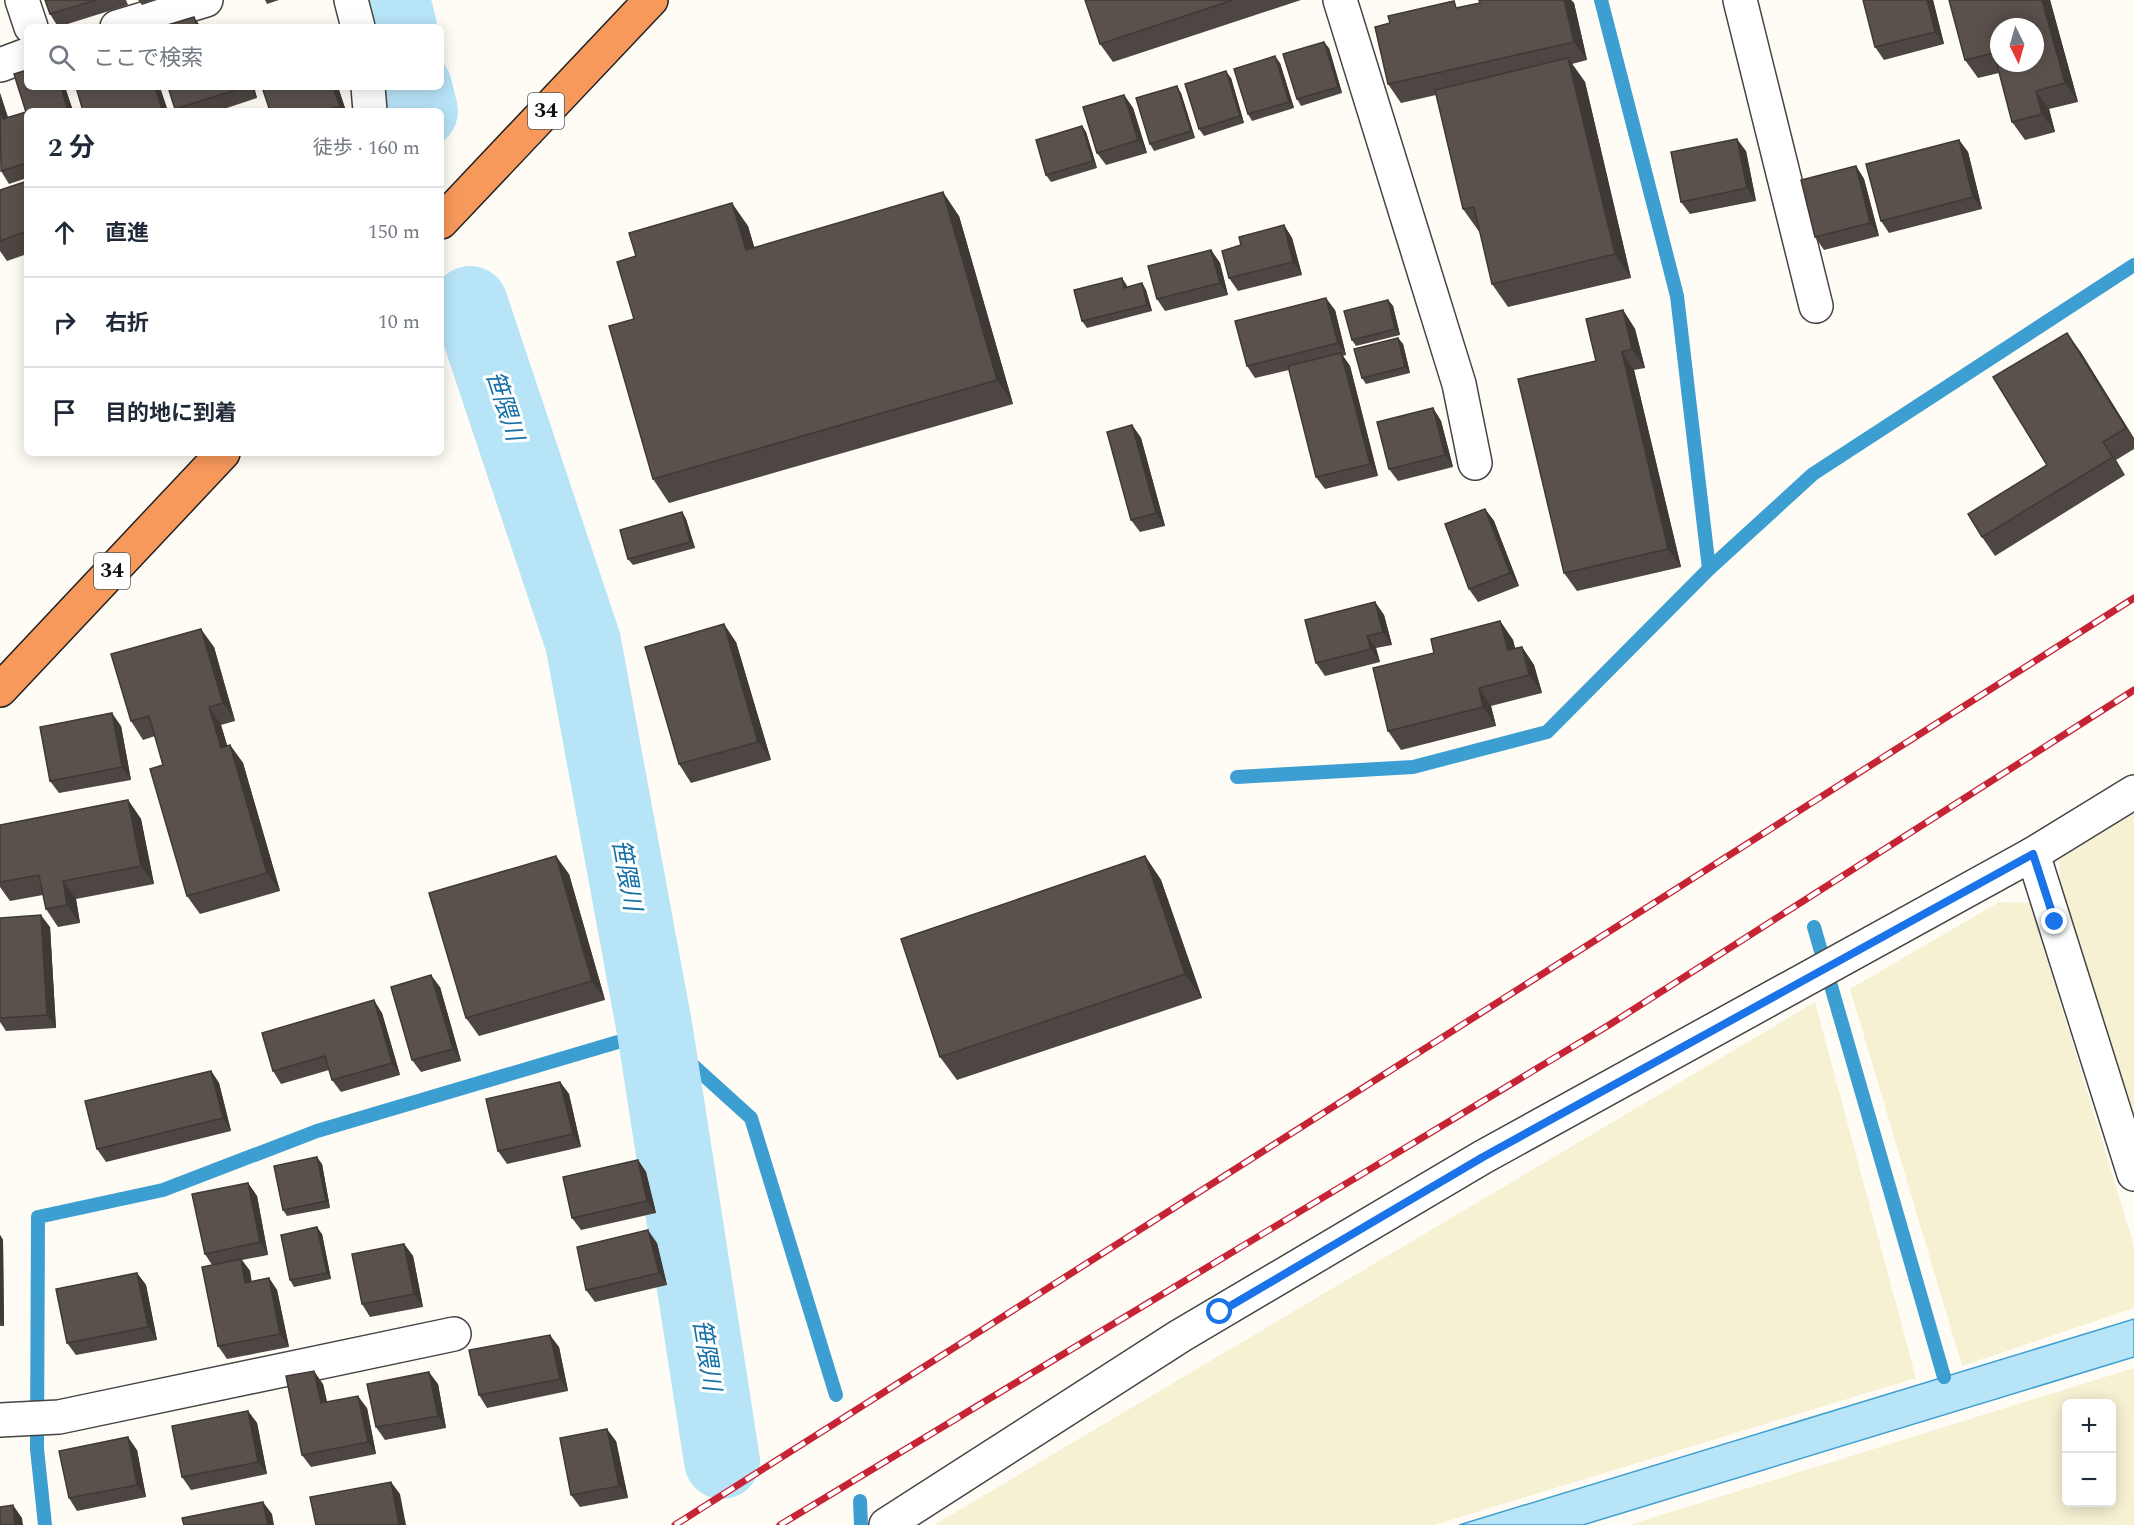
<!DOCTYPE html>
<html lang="ja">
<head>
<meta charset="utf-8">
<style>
  :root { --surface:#fff; --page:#f2f2f3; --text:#1f2937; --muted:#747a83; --line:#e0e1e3 }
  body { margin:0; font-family:Spectral,"Noto Sans JP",serif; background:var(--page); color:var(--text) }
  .controls { position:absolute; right:18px; bottom:18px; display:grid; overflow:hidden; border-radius:9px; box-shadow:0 3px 15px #0003 }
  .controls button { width:54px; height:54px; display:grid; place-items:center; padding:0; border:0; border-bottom:2px solid var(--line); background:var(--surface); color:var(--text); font:30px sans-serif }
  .compass { position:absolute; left:1990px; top:18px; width:54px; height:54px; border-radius:50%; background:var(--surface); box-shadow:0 3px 15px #0003; rotate:175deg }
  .stop { position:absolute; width:18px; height:18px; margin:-14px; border:4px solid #1a73e8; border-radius:50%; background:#fff }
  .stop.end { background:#1a73e8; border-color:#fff; box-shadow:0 2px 6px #0008 }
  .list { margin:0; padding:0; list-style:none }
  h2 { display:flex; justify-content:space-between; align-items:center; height:78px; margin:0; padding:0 24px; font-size:26px }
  h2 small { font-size:20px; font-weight:400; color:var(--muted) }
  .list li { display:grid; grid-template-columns:39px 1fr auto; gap:18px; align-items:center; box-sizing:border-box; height:90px; padding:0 24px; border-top:2px solid var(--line) }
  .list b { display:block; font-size:22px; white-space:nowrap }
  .list em { font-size:20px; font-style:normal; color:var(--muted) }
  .icon { flex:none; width:33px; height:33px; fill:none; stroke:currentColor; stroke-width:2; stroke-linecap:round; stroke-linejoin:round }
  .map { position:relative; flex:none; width:2134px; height:1525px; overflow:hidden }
  .search { position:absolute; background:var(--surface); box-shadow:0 3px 15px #0003; left:24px; top:24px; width:420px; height:66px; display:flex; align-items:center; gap:15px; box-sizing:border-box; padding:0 21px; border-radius:9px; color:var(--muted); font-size:22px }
  .panel { position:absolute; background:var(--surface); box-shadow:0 3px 15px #0003; left:24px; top:108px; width:420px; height:348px; border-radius:9px }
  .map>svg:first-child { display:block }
  .farmland { fill:#f6f1d3; fill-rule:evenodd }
  .water { fill:#b8e4f8; stroke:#3d9fd1; stroke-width:1.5 }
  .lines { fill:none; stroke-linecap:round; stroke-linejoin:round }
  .stream { stroke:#3d9fd1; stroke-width:14 }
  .river { stroke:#b8e4f8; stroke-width:76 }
  .minor-casing { stroke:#444; stroke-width:36 }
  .highway-casing { stroke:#222; stroke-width:36 }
  .minor { stroke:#fff; stroke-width:33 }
  .highway { stroke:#f7995b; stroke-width:33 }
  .rail-casing { stroke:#c62435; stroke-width:7 }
  .rail { stroke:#fff; stroke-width:4.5; stroke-dasharray:14; stroke-linecap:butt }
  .wall { fill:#4d4642 }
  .shaded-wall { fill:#3f3936 }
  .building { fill:#5a514d; stroke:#3f3936; stroke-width:1.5; fill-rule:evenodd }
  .route { stroke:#1a73e8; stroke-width:8 }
  .labels { text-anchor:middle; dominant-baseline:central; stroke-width:6; stroke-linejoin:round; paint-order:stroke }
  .shield { fill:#fff; stroke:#585858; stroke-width:1.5 }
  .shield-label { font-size:21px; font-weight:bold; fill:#111 }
  .water-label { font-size:24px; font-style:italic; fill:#1570a8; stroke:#fff }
</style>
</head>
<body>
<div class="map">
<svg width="2134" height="1525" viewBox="0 0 2134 1525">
  <rect width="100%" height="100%" fill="#fffcf5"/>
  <g class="farmland">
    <path d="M2134 812V1113L2061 890 2059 858Z"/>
    <path d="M1999 902 2030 903 2134 1246V1308L1962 1366 1850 989Z"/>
    <path d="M1815 1002 1916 1378 1434 1525H934Z"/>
    <path d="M2134 1368V1525H1629ZM2066 1404H2112V1502H2066Z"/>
  </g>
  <path class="water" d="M2134 1319V1357L1583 1525H1459Z"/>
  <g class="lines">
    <g class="stream">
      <path d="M1601 0 1677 296 1709 569"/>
      <path d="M1237 777 1413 767 1547 732 1709 569 1813 474 2134 265"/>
      <path d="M1814 927 1944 1377"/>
      <path d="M860 1501 861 1525"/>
      <path d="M45 1525 37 1449 38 1217 163 1190 317 1131 655 1031 751 1118 836 1395"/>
    </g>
    <g class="river">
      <path d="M392 0 399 27"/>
      <path d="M414 87 420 111"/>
      <path d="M470 304 583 642 655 1031 722 1461"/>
    </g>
    <defs>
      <g id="minor">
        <path d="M22 0 31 27"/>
        <path d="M351 0 358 27"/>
        <path d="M1340 0 1459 384 1475 463"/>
        <path d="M1740 0 1816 306"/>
        <path d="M117 27 206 0"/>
        <path d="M0 65 27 55"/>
        <path d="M368 87 370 111"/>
        <path d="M2033 854 2134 1174"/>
        <path d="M0 1420 59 1417 454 1334"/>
        <path d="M886 1525 1180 1336 1483 1157 2033 854 2134 792"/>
      </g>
      <g id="highway">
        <path d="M441 222 651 0"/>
        <path d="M0 690 223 453"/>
      </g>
    </defs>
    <use href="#minor" class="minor-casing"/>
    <use href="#highway" class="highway-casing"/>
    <use href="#minor" class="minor"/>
    <use href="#highway" class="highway"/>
    <defs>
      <g id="rail">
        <path d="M675 1525 2134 598"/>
        <path d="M780 1525 1609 1025 2134 690"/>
      </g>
    </defs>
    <use href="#rail" class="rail-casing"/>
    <use href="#rail" class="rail"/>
  </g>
  <g class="wall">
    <path d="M45 0H126L128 5 58 27 50 14Z"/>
    <path d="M138 0H157L142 5Z"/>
    <path d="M265 0H279L267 4Z"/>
    <path d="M1085 0H1301L1113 62 1100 44Z"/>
    <path d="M1479 0H1571L1574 3 1587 60 1572 64 1585 82 1631 278 1508 307 1492 284 1480 233 1463 209 1436 95 1401 103 1388 84 1459 8 1480 3Z"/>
    <path d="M1933 0 1944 44 1884 60 1875 47Z"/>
    <path d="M1949 0H2050L2078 102 2049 109 2055 132 2025 140 2012 122 1999 73 1978 78 1965 60Z"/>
    <path d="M1329 48 1342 93 1301 106 1297 99Z"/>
    <path d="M1280 63 1294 108 1252 121 1248 114Z"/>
    <path d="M1231 78 1244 123 1204 136 1199 129Z"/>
    <path d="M27 87H65L73 111H27V178L9 184 1 171 0 93 8 117 26 112Z"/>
    <path d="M168 87H254L257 98 218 111H177Z"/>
    <path d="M338 87 346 111H270Z"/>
    <path d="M1181 93 1195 138 1154 151 1150 144Z"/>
    <path d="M1124 95 1133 108 1147 153 1106 165 1097 153Z"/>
    <path d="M1082 126 1086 132 1097 168 1051 182 1046 175Z"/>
    <path d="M1959 140 1968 152 1982 209 1889 233 1881 221Z"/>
    <path d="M1746 151 1756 201 1690 214 1681 202Z"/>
    <path d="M1856 166 1864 179 1879 236 1824 250 1815 237Z"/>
    <path d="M27 181V254L7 261 0 251V190Z"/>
    <path d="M959 216 1013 404 669 503 653 479 634 319 748 226 754 247Z"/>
    <path d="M1284 225 1292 238 1302 275 1238 291 1229 278 1241 245Z"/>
    <path d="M1211 250 1220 263 1228 295 1165 311 1157 299Z"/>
    <path d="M1142 283 1146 290 1152 311 1087 328 1082 321 1126 284 1127 287Z"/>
    <path d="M1388 300 1393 306 1400 335 1356 346 1352 340Z"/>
    <path d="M1335 310 1346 355 1343 356 1350 366 1378 476 1325 489 1316 477 1289 370 1255 378 1247 366Z"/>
    <path d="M1623 310 1635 329 1645 368 1634 370 1681 567 1577 591 1564 573 1596 361Z"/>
    <path d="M1398 338 1403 344 1410 373 1366 384 1362 378Z"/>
    <path d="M2080 351 2134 438V449L2116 460 2125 475 1995 556 1982 537 2047 465Z"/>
    <path d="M1433 408 1441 421 1453 467 1398 481 1389 469Z"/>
    <path d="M1132 425 1141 438 1165 526 1140 532 1131 520Z"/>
    <path d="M1485 509 1494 521 1519 586 1478 602 1469 589Z"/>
    <path d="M682 512 686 519 695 548 633 565 628 559Z"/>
    <path d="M1375 602 1384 615 1392 645 1376 648 1380 662 1325 676 1316 663Z"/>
    <path d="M1500 621 1513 640 1515 648 1522 647 1534 665 1542 693 1491 706 1496 726 1401 750 1388 731 1434 653Z"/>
    <path d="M736 642 771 760 691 783 679 764Z"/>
    <path d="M214 647 235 721 221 725 227 745H230L243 763 280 891 200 914 187 896 163 765 155 736 143 740 131 721Z"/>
    <path d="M121 726 131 780 59 793 50 781Z"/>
    <path d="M128 800 141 819 154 884 76 899 80 923 58 927 46 909 43 895 10 901 0 887V825Z"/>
    <path d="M1145 856 1161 880 1202 998 957 1080 940 1057Z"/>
    <path d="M569 874 605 1000 479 1036 466 1018Z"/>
    <path d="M0 918 50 927 56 1028 6 1031 0 1022Z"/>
    <path d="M440 987 461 1061 421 1072 412 1060Z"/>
    <path d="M382 1013 400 1075 341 1092 332 1080 329 1070 281 1084 273 1071Z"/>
    <path d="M211 1071 219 1083 231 1131 106 1162 97 1149Z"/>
    <path d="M560 1082 569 1094 581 1147 507 1164 498 1151Z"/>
    <path d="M638 1160 646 1172 656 1213 581 1230 572 1218Z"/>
    <path d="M322 1164 330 1208 287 1216 283 1210Z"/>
    <path d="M248 1183 257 1196 268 1255 242 1260 250 1271 251 1281 269 1278 277 1290 289 1347 227 1359 218 1346 212 1265 205 1254Z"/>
    <path d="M322 1234 331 1279 294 1287 290 1280Z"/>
    <path d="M0 1235 3 1240 4 1326H0Z"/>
    <path d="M657 1243 667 1285 595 1302 586 1290Z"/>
    <path d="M404 1244 413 1256 423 1307 370 1317 362 1304Z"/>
    <path d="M137 1273 146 1285 157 1340 76 1355 67 1343Z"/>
    <path d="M559 1347 568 1391 487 1408 479 1395Z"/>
    <path d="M323 1384 327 1402 367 1408 376 1454 311 1467 302 1455Z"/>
    <path d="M438 1384 446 1428 385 1440 376 1427Z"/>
    <path d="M248 1411 257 1423 267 1474 191 1490 182 1477Z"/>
    <path d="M616 1441 628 1498 580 1507 571 1495Z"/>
    <path d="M137 1450 146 1497 77 1511 69 1498Z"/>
  </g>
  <g class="shaded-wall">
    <path d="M1564 0H1571L1574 3 1587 60 1574 42Z"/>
    <path d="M1927 0H1933L1944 44 1935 32Z"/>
    <path d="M2042 0H2050L2078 102 2065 83Z"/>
    <path d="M194 17 201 27H197Z"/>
    <path d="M1324 42 1329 48 1342 93 1338 87Z"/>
    <path d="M1275 56 1280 63 1294 108 1289 102Z"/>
    <path d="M1568 58 1585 82 1631 278 1615 254Z"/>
    <path d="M1226 71 1231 78 1244 123 1240 116Z"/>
    <path d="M1177 86 1181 93 1195 138 1191 131Z"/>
    <path d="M61 87H65L73 111H68Z"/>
    <path d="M155 87H160L168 111H164L162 109Z"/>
    <path d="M249 87H254L257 98Z"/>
    <path d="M333 87H338L346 111H343L340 106Z"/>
    <path d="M2036 91 2049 109 2055 132 2042 114Z"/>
    <path d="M0 93 12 131 3 119 0 108Z"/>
    <path d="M1124 95 1133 108 1147 153 1138 140Z"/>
    <path d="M1082 126 1086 132 1097 168 1093 161Z"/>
    <path d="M1737 139 1746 151 1756 201 1747 188Z"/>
    <path d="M1959 140 1968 152 1982 209 1973 197Z"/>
    <path d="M1856 166 1864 179 1879 236 1870 223Z"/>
    <path d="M943 192 959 216 1013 404 997 380Z"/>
    <path d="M732 203 748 226 762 273 746 250Z"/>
    <path d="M1284 225 1292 238 1302 275 1293 262Z"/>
    <path d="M1211 250 1220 263 1228 295 1220 283Z"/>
    <path d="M1122 278 1126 284 1129 294 1124 288Z"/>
    <path d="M1142 283 1146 290 1152 311 1147 305Z"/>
    <path d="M1326 298 1335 310 1346 355 1338 343Z"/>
    <path d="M1388 300 1393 306 1400 335 1395 329Z"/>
    <path d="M1623 310 1635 329 1645 368 1632 349Z"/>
    <path d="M2067 333 2080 351 2134 439 2126 428Z"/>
    <path d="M1398 338 1403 344 1410 373 1405 367Z"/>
    <path d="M1622 352 1634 370 1681 567 1668 549Z"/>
    <path d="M1341 353 1350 366 1378 476 1370 464Z"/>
    <path d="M1433 408 1441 421 1453 467 1445 455Z"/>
    <path d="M1132 425 1141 438 1165 526 1156 513Z"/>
    <path d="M2103 442 2116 460 2125 475Z"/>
    <path d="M1485 509 1494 521 1519 586 1510 573Z"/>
    <path d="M682 512 686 519 695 548 690 542Z"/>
    <path d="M1375 602 1384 615 1392 645 1383 632Z"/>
    <path d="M1500 621 1513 640 1520 668 1508 650Z"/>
    <path d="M724 624 736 642 771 760 758 742Z"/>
    <path d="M201 629 214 647 235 721 223 703Z"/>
    <path d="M1367 636 1376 648 1380 662 1371 649Z"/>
    <path d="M1522 647 1534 665 1542 693 1529 675Z"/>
    <path d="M1479 688 1491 706 1496 726 1483 707Z"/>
    <path d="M209 707 221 725 233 766 221 748Z"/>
    <path d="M112 713 121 726 131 780 122 767Z"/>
    <path d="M230 745 243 763 280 891 267 873Z"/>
    <path d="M128 800 141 819 154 884 141 866Z"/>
    <path d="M556 856 569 874 605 1000 592 981Z"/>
    <path d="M1145 856 1161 880 1202 998 1185 974Z"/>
    <path d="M63 881 76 899 80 923 67 905Z"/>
    <path d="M41 915 50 927 56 1028 47 1015Z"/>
    <path d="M431 975 440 987 461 1061 453 1049Z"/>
    <path d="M374 1000 382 1013 400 1075 392 1063Z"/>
    <path d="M211 1071 219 1083 231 1131 223 1118Z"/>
    <path d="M560 1082 569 1094 581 1147 573 1134Z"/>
    <path d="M317 1157 322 1164 330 1208 326 1201Z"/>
    <path d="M638 1160 646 1172 656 1213 647 1201Z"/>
    <path d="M248 1183 257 1196 268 1255 260 1242Z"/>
    <path d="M317 1227 322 1234 331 1279 327 1273Z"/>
    <path d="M648 1230 657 1243 667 1285 659 1273Z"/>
    <path d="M0 1235 3 1240 4 1326 0 1319Z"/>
    <path d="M404 1244 413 1256 423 1307 414 1294Z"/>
    <path d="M241 1259 250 1271 254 1295 245 1283Z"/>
    <path d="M137 1273 146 1285 157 1340 148 1327Z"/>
    <path d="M269 1278 277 1290 289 1347 280 1334Z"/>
    <path d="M550 1335 559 1347 568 1391 560 1379Z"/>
    <path d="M314 1371 323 1384 330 1416 321 1403Z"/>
    <path d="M429 1372 438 1384 446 1428 438 1416Z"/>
    <path d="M358 1396 367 1408 376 1454 368 1442Z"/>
    <path d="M248 1411 257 1423 267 1474 258 1462Z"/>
    <path d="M607 1429 616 1441 628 1498 619 1486Z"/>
    <path d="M128 1437 137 1450 146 1497 137 1485Z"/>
    <path d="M391 1482 400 1494 406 1525H399Z"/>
    <path d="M263 1502 272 1514 274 1525H268Z"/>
    <path d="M13 1505 22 1518 23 1525H15Z"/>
  </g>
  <g class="building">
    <path d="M45 0H96L50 14Z"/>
    <path d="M1085 0H1233L1100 44Z"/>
    <path d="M1479 0H1564L1574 42 1388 84 1375 27 1390 23 1388 16 1454 1 1456 8 1480 3Z"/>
    <path d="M1863 0H1927L1935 32 1875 47Z"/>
    <path d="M1949 0H2042L2065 83 2036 91 2042 114 2012 122 1994 53 1965 60ZM1999 27H2035V63H1999Z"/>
    <path d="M194 17 197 27H161Z"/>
    <path d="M1324 42 1338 87 1297 99 1283 54Z"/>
    <path d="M1275 56 1289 102 1248 114 1234 69Z"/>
    <path d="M1568 58 1615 254 1492 284 1474 207 1463 209 1435 90Z"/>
    <path d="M27 70V87H61L68 111H27V163L1 171 0 108 3 119 26 112 14 74Z"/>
    <path d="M1226 71 1240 116 1199 129 1185 84Z"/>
    <path d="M1177 86 1191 131 1150 144 1136 98Z"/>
    <path d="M76 87H155L162 109 156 111H83Z"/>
    <path d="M168 87H245L175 109Z"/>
    <path d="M262 87H333L340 106 325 111H270Z"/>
    <path d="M1124 95 1138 140 1097 153 1083 107Z"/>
    <path d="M1082 126 1093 161 1046 175 1036 140Z"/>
    <path d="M1737 139 1747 188 1681 202 1671 152Z"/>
    <path d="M1959 140 1973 197 1881 221 1866 164Z"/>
    <path d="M1856 166 1870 223 1815 237 1801 180Z"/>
    <path d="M27 181V231L0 241V190Z"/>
    <path d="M943 192 997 380 653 479 609 326 634 319 617 262 636 256 629 233 732 203 746 250Z"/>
    <path d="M1284 225 1293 262 1229 278 1222 251 1241 245 1239 237Z"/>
    <path d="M1211 250 1220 283 1157 299 1148 266Z"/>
    <path d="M1122 278 1124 288 1142 283 1147 305 1082 321 1074 290Z"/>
    <path d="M1326 298 1338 343 1247 366 1235 321Z"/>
    <path d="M1388 300 1395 329 1352 340 1344 311Z"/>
    <path d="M1623 310 1632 349 1622 352 1668 549 1564 573 1518 379 1596 361 1586 319Z"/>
    <path d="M2067 333 2126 428 2103 442 2113 457 1982 537 1968 514 2047 465 1993 377Z"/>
    <path d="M1398 338 1405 367 1362 378 1354 349Z"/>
    <path d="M1341 353 1370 464 1316 477 1288 366Z"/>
    <path d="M1433 408 1445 455 1389 469 1377 422Z"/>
    <path d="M1132 425 1156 513 1131 520 1107 432Z"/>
    <path d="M1485 509 1510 573 1469 589 1445 524Z"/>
    <path d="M682 512 690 542 628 559 620 530Z"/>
    <path d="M1375 602 1383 632 1367 636 1371 649 1316 663 1305 620Z"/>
    <path d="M1500 621 1508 650 1522 647 1529 675 1479 688 1483 707 1388 731 1373 668 1434 653 1431 639Z"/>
    <path d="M724 624 758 742 679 764 645 647Z"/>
    <path d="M201 629 223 703 209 707 221 748 230 745 267 873 187 896 150 769 163 765 149 716 131 721 111 654Z"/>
    <path d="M112 713 122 767 50 781 40 727Z"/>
    <path d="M128 800 141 866 63 881 67 905 46 909 39 875 0 882V825Z"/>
    <path d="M556 856 592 981 466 1018 429 893Z"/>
    <path d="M1145 856 1185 974 940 1057 901 939Z"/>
    <path d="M41 915 47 1015 0 1018V918Z"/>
    <path d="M431 975 453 1049 412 1060 391 987Z"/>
    <path d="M374 1000 392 1063 332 1080 325 1056 273 1071 262 1033Z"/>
    <path d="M211 1071 223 1118 97 1149 85 1101Z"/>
    <path d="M560 1082 573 1134 498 1151 486 1099Z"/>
    <path d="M317 1157 326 1201 283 1210 274 1166Z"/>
    <path d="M638 1160 647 1201 572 1218 563 1177Z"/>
    <path d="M248 1183 260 1242 205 1254 192 1194Z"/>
    <path d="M317 1227 327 1273 290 1280 281 1235Z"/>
    <path d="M648 1230 659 1273 586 1290 577 1247Z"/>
    <path d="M404 1244 414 1294 362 1304 352 1254Z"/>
    <path d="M241 1259 245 1283 269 1278 280 1334 218 1346 202 1267Z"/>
    <path d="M137 1273 148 1327 67 1343 56 1289Z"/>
    <path d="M550 1335 560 1379 479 1395 469 1350Z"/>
    <path d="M314 1371 321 1403 358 1396 368 1442 302 1455 286 1376Z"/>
    <path d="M429 1372 438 1416 376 1427 367 1384Z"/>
    <path d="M248 1411 258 1462 182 1477 172 1426Z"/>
    <path d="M607 1429 619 1486 571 1495 560 1438Z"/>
    <path d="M128 1437 137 1485 69 1498 59 1451Z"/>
    <path d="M391 1482 399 1525H316L310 1497Z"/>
    <path d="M263 1502 268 1525H184L182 1518Z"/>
    <path d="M13 1505 15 1525H0V1507Z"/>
  </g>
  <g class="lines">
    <path class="route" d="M1220 1312 1483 1157 2033 854 2055 922"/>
  </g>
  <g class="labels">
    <g class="shield">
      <rect x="528" y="93" width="36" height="36" rx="4.5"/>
      <rect x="94" y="553" width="36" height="36" rx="4.5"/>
    </g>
    <g class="shield-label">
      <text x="546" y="111">34</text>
      <text x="112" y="571">34</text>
    </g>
    <g class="water-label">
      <text transform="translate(504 406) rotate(72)">笹隈川</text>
      <text transform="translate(626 875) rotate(80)">笹隈川</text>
      <text transform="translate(706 1355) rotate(81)">笹隈川</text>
    </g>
  </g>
</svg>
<div class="controls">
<button>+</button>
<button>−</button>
</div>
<svg class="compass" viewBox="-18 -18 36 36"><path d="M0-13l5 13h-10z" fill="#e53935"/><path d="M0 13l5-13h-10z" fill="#747a83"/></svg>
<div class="stop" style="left:1220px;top:1312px"></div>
<div class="stop end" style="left:2055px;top:922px"></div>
<div class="search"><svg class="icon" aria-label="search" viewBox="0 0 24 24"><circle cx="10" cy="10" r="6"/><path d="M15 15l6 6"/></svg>ここで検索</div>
<section class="panel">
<h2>2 分<small>徒歩 · 160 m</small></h2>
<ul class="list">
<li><svg class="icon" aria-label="ahead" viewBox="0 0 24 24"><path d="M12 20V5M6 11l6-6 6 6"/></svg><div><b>直進</b></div><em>150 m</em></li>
<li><svg class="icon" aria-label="right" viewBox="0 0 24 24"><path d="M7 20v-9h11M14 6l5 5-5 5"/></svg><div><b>右折</b></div><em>10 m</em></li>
<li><svg class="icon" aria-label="arrive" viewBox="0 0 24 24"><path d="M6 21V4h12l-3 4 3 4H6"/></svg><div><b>目的地に到着</b></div></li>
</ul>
</section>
</div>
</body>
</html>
